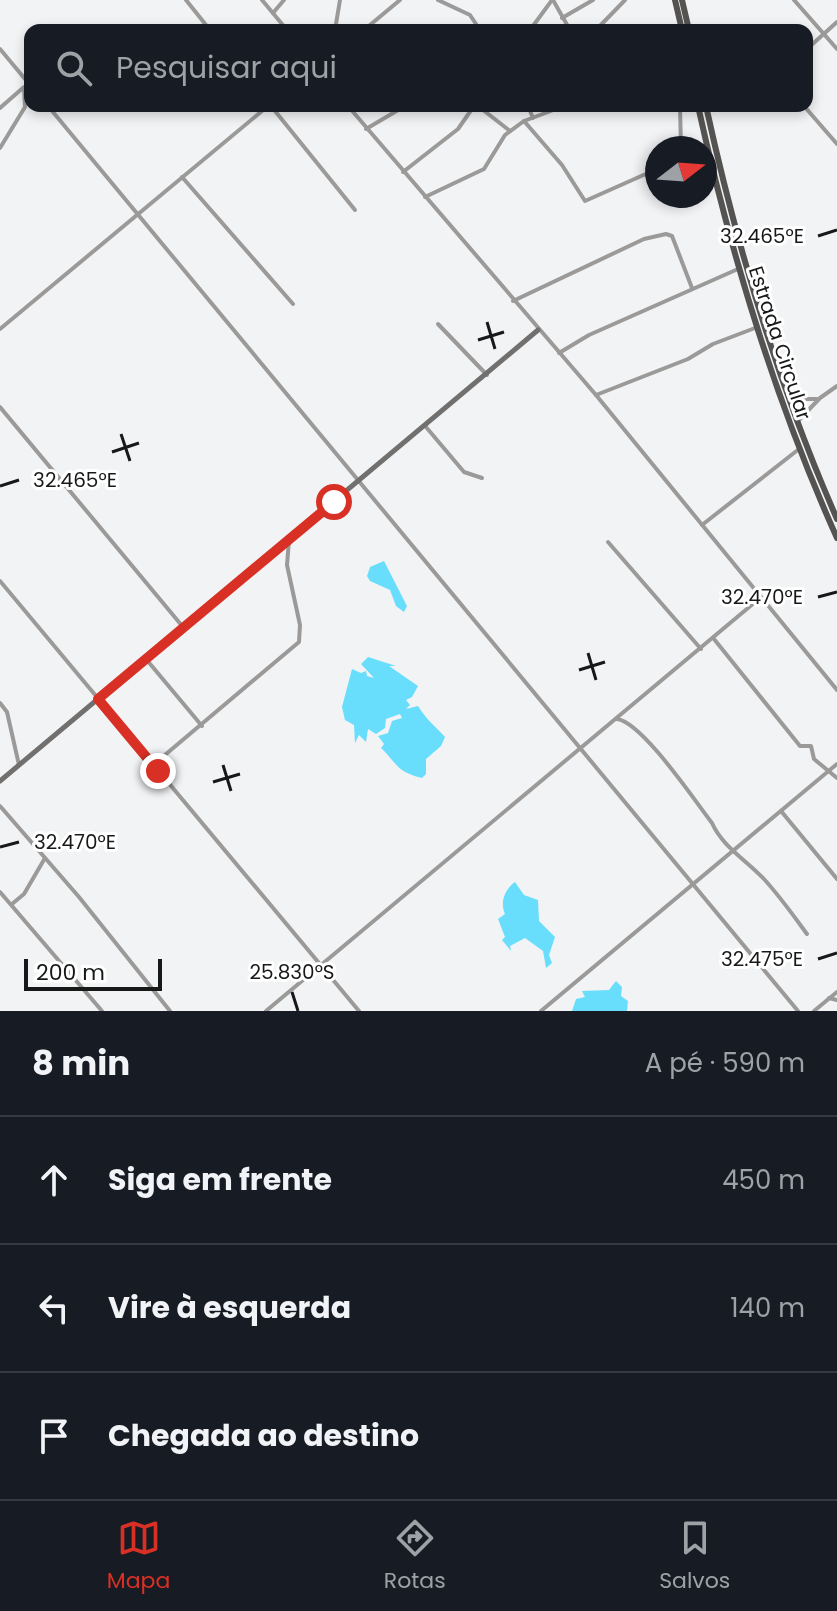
<!DOCTYPE html>
<html lang="pt">
<head>
<meta charset="utf-8">
<style>
  :root { --surface:#171b24; --page:#242831; --text:#f1f3f6; --muted:#9ea1a6; --line:#363941; --accent:#d93025 }
  body { margin:0; font-family:Poppins,sans-serif; background:var(--page); color:var(--text) }
  .compass { position:absolute; left:645px; top:136px; width:72px; height:72px; border-radius:50%; background:var(--surface); box-shadow:0 4px 12px #0003; rotate:73deg }
  .scale { position:absolute; left:24px; bottom:20px; width:138px; box-sizing:border-box; padding-left:8px; border:4px solid #171818; border-top:0; font-size:22px; line-height:28px; white-space:nowrap; color:#171818; -webkit-text-stroke:6px #fff; paint-order:stroke }
  .stop { position:absolute; width:24px; height:24px; margin:-18px; border:6px solid #d93025; border-radius:50%; background:#fff }
  .stop.end { background:#d93025; border-color:#fff; box-shadow:0 2px 8px #0008 }
  .list { margin:0; padding:0; list-style:none }
  h2 { display:flex; justify-content:space-between; align-items:center; height:104px; margin:0; padding:0 32px; font-size:34px }
  h2 small { font-size:26px; font-weight:400; color:var(--muted) }
  .list li { display:grid; grid-template-columns:52px 1fr auto; gap:24px; align-items:center; box-sizing:border-box; height:128px; padding:0 32px; border-top:2px solid var(--line) }
  .list b { display:block; font-size:30px; white-space:nowrap }
  .list em { font-size:26px; font-style:normal; color:var(--muted) }
  .icon { flex:none; width:44px; height:44px; fill:none; stroke:currentColor; stroke-width:2; stroke-linecap:round; stroke-linejoin:round }
  .map { position:relative; flex:none; width:837px; height:1011px; overflow:hidden }
  .search { position:absolute; background:var(--surface); box-shadow:0 4px 12px #0003; left:24px; right:24px; top:24px; height:88px; display:flex; align-items:center; gap:20px; box-sizing:border-box; padding:0 28px; border-radius:16px; color:var(--muted); font-size:30px }
  .sheet { height:488px; background:var(--surface) }
  nav { display:flex; justify-content:space-around; align-items:center; box-sizing:border-box; height:112px; border-top:2px solid var(--line); background:var(--surface); font-size:22px; color:var(--muted) }
  nav a { display:grid; justify-items:center; gap:4px }
  nav .on { color:var(--accent) }
  .map>svg:first-child { display:block }
  .water { fill:#69defc }
  .lines { fill:none; stroke-linecap:round; stroke-linejoin:round }
  .street { stroke:#9b9a99; stroke-width:4 }
  .secondary { stroke:#72706f; stroke-width:5 }
  .primary { stroke:#555352; stroke-width:6 }
  .route { stroke:#d93025; stroke-width:10 }
  .ticks { fill:none; stroke:#171818; stroke-width:3 }
  .labels { text-anchor:middle; dominant-baseline:central; stroke-width:6; stroke-linejoin:round; paint-order:stroke }
  .street-label { font-size:20px; fill:#171818; stroke:#fff }
  .ticks-label { font-size:20px; text-anchor:middle; fill:#171818; stroke:#fff; stroke-width:6; stroke-linejoin:round; paint-order:stroke }
</style>
</head>
<body>
<div class="map">
<svg width="837" height="1011" viewBox="0 0 837 1011">
  <rect width="100%" height="100%" fill="#f1f3f5"/>
  <g class="water">
    <path d="M384 561 407 606 404 612 396 606 390 590 370 581 367 576 370 567Z"/>
    <path d="M368 657 396 666H389L418 686 412 697 406 700 410 705 406 709 418 706C425 718 435 726 445 737L441 746 426 759V774L422 778C396 772 397 763 381 748L384 744 378 736 388 733 392 721 402 718 400 714 386 719 385 728 376 734 368 729 366 742 359 735 355 743 354 725 345 720 342 707 352 669 361 673 366 671 367 676 374 678 361 664Z"/>
    <path d="M515 882 524 895 538 900 539 921 555 937 549 955 552 963 546 968 543 951 525 938 510 946 511 951 502 940 505 937 498 919 505 914C500 903 504 890 515 882Z"/>
    <path d="M616 981 622 987 621 996 628 1001 627 1011H572L576 999 585 997 582 991 609 990Z"/>
  </g>
  <g class="lines">
    <g class="street">
      <path d="M186 0 210 30"/>
      <path d="M262 0 287 30"/>
      <path d="M438 0 470 15 480 30"/>
      <path d="M553 0 570 30"/>
      <path d="M794 0 837 49"/>
      <path d="M273 13 284 0"/>
      <path d="M562 18 593 0"/>
      <path d="M335 30 340 0"/>
      <path d="M364 30 400 0"/>
      <path d="M530 30 552 0"/>
      <path d="M596 30 625 0"/>
      <path d="M0 49 30 85"/>
      <path d="M807 49 837 22"/>
      <path d="M48 106 798 1011"/>
      <path d="M271 106 355 210"/>
      <path d="M348 106 596 395 837 690"/>
      <path d="M478 106 510 131"/>
      <path d="M528 106 533 118"/>
      <path d="M680 106 681 148"/>
      <path d="M804 106 837 144"/>
      <path d="M0 108 24 87"/>
      <path d="M524 121 562 165 585 201 657 169"/>
      <path d="M366 129 405 106"/>
      <path d="M0 148 25 107 24 88"/>
      <path d="M403 172 458 129 474 106"/>
      <path d="M182 177 293 304"/>
      <path d="M425 197 484 169 505 135 524 121 564 106"/>
      <path d="M513 301 644 239 666 234 672 236 692 288"/>
      <path d="M438 324 487 375"/>
      <path d="M0 329 268 106"/>
      <path d="M559 353 589 335 738 269"/>
      <path d="M785 388 804 399H817"/>
      <path d="M596 395 688 359 713 344 755 328"/>
      <path d="M0 407 183 627"/>
      <path d="M798 421 820 398 837 386"/>
      <path d="M426 427 464 472 482 478"/>
      <path d="M702 525 799 449"/>
      <path d="M608 542 701 649"/>
      <path d="M0 581 359 1011"/>
      <path d="M714 639 800 746H811L814 759 837 778"/>
      <path d="M146 659 202 726"/>
      <path d="M0 703 7 712 19 765"/>
      <path d="M617 719C642 722 695 801 712 823 722 846 746 860 763 878 779 895 793 915 807 934"/>
      <path d="M153 765 299 642 300 625 287 565 289 540"/>
      <path d="M0 806 79 897 170 1011"/>
      <path d="M781 811 837 879"/>
      <path d="M0 892 102 1011"/>
      <path d="M12 904 24 894 45 858"/>
      <path d="M829 998 837 1000"/>
      <path d="M266 1011 760 598"/>
      <path d="M541 1011 837 764"/>
      <path d="M814 1011 837 992"/>
    </g>
    <path class="secondary" d="M0 781 538 330"/>
    <g class="primary">
      <path d="M675 0 682 30"/>
      <path d="M682 0 689 30"/>
      <path d="M698 106C731 255 774 398 837 538"/>
      <path d="M706 106C737 248 778 385 837 519"/>
    </g>
  </g>
  <g class="lines">
    <path class="route" d="M158 771 98 699 334 502"/>
  </g>
  <path class="ticks" d="M818 236 837 230M487 322 495 349M478 340 504 332M121 434 130 461M112 452 139 443M0 486 19 480M818 597 837 592M588 653 596 680M579 670 605 662M223 765 231 791M213 782 240 774M0 847 19 842M818 959 837 953M292 992 298 1011"/>
  <g class="labels">
    <g class="street-label">
      <text transform="translate(780 343) rotate(72)">Estrada Circular</text>
    </g>
  </g>
  <g class="ticks-label">
    <text x="762" y="243">32.465°E</text>
    <text x="75" y="487">32.465°E</text>
    <text x="762" y="604">32.470°E</text>
    <text x="75" y="849">32.470°E</text>
    <text x="762" y="966">32.475°E</text>
    <text x="292" y="979">25.830°S</text>
  </g>
</svg>
<svg class="compass" viewBox="-18 -18 36 36"><path d="M0-13l5 13h-10z" fill="#e53935"/><path d="M0 13l5-13h-10z" fill="#9ea1a6"/></svg>
<div class="scale">200 m</div>
<div class="stop" style="left:334px;top:502px"></div>
<div class="stop end" style="left:158px;top:771px"></div>
<div class="search"><svg class="icon" aria-label="search" viewBox="0 0 24 24"><circle cx="10" cy="10" r="6"/><path d="M15 15l6 6"/></svg>Pesquisar aqui</div>
</div>
<section class="sheet">
<h2>8 min<small>A pé · 590 m</small></h2>
<ul class="list">
<li><svg class="icon" aria-label="ahead" viewBox="0 0 24 24"><path d="M12 20V5M6 11l6-6 6 6"/></svg><div><b>Siga em frente</b></div><em>450 m</em></li>
<li><svg class="icon" aria-label="left" viewBox="0 0 24 24"><path d="M17 20v-9H6M10 6l-5 5 5 5"/></svg><div><b>Vire à esquerda</b></div><em>140 m</em></li>
<li><svg class="icon" aria-label="arrive" viewBox="0 0 24 24"><path d="M6 21V4h12l-3 4 3 4H6"/></svg><div><b>Chegada ao destino</b></div></li>
</ul>
</section>
<nav>
<a class="on"><svg class="icon" aria-label="map" viewBox="0 0 24 24"><path d="M3 6l6-2 6 2 6-2v14l-6 2-6-2-6 2zM9 4v14M15 6v14"/></svg>Mapa</a>
<a><svg class="icon" aria-label="directions" viewBox="0 0 24 24"><path d="M12 3l9 9-9 9-9-9zM9 14v-3h6M13 9l2 2-2 2"/></svg>Rotas</a>
<a><svg class="icon" aria-label="saved" viewBox="0 0 24 24"><path d="M7 4h10v16l-5-4-5 4z"/></svg>Salvos</a>
</nav>
</body>
</html>
